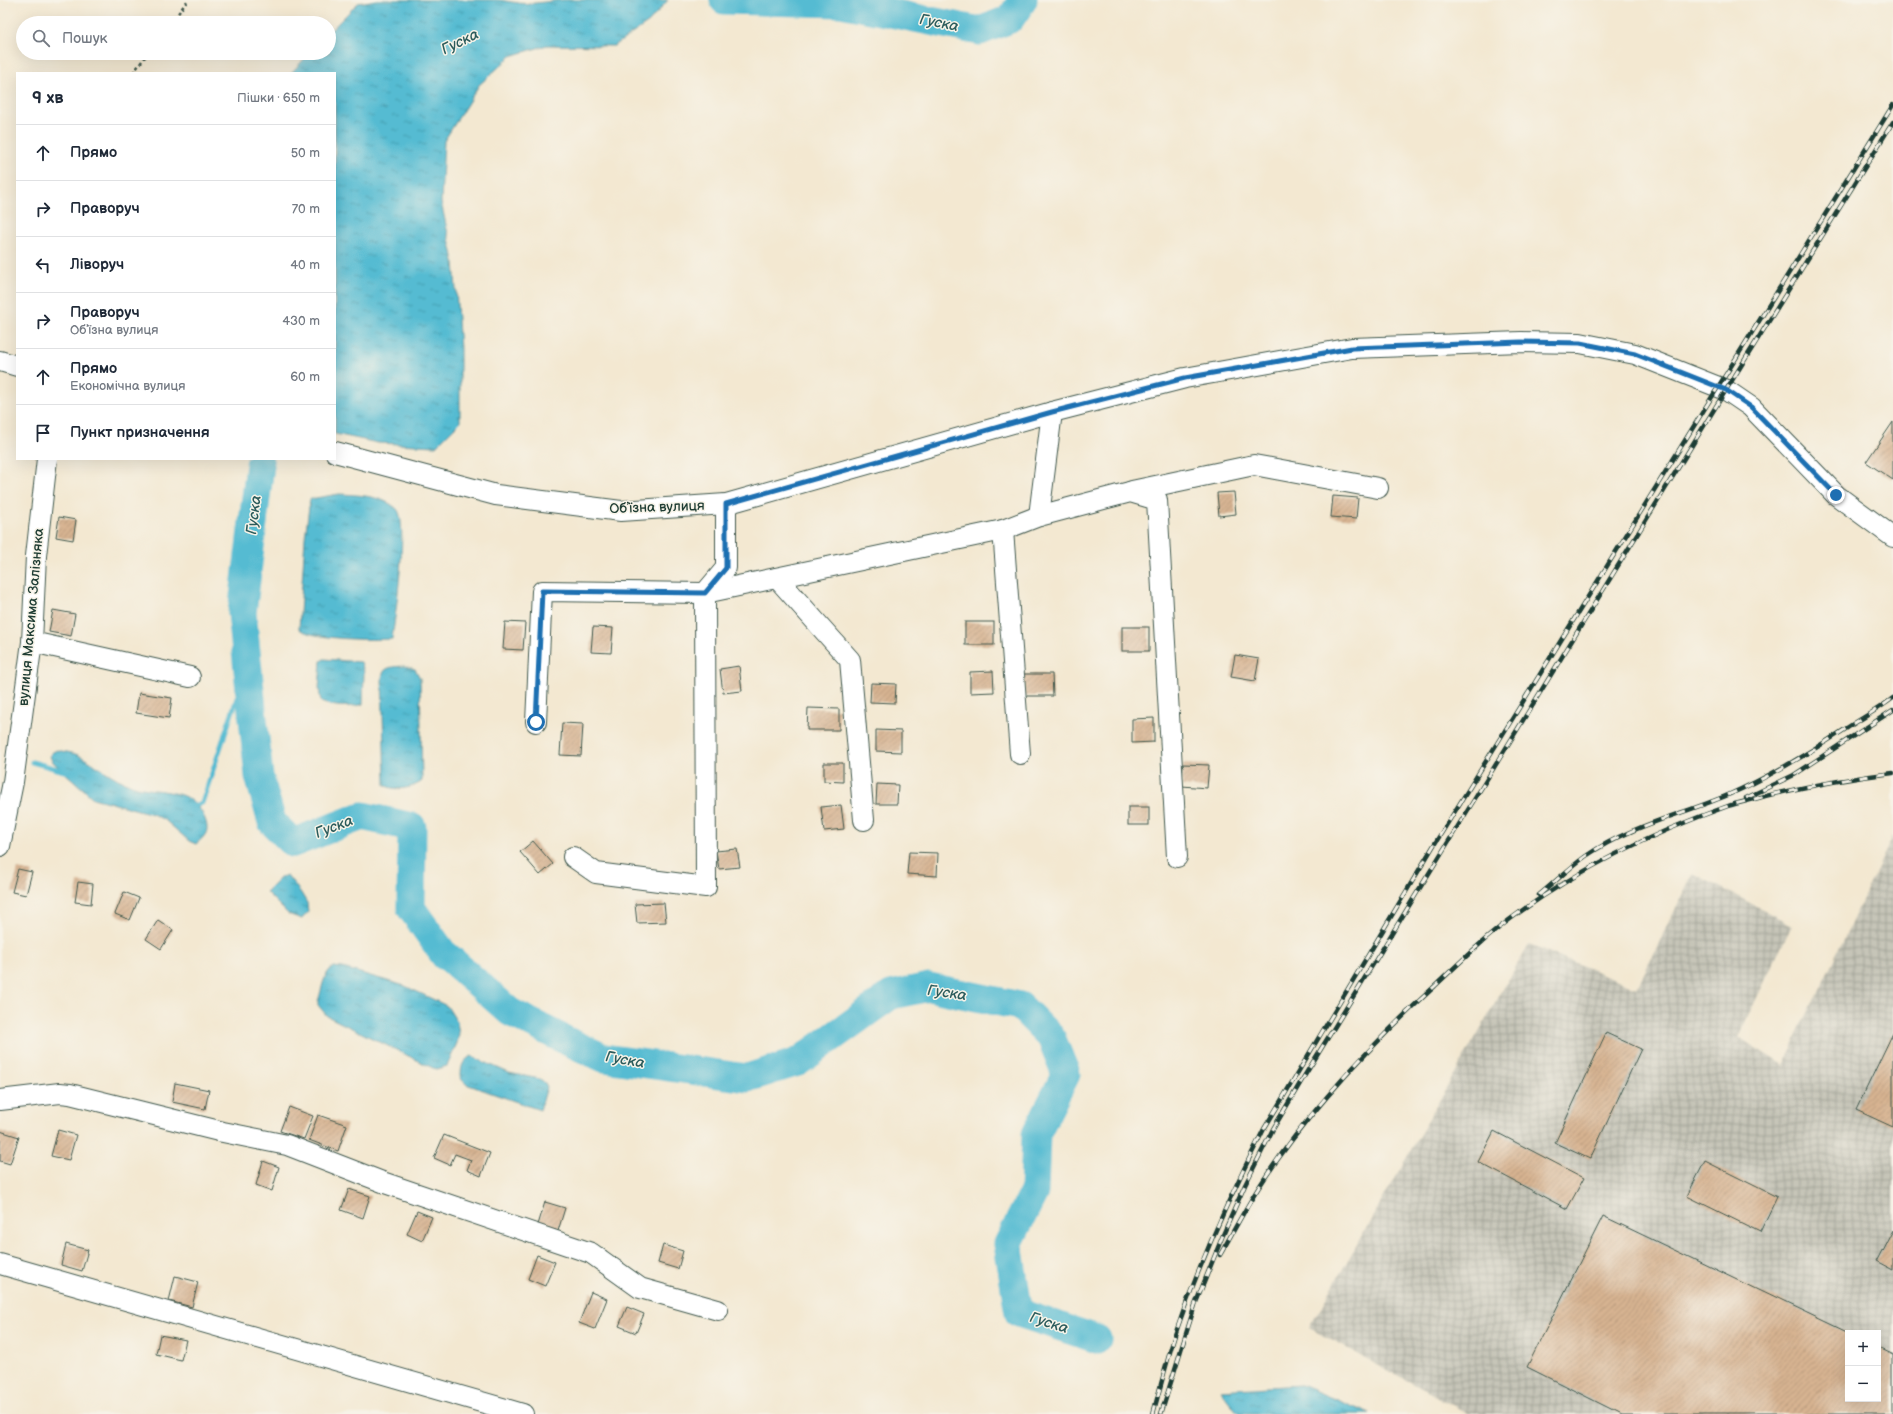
<!DOCTYPE html>
<html lang="uk">
<head>
<meta charset="utf-8">
<style>
  :root { --surface:#fff; --page:#f2f2f3; --text:#1f2937; --muted:#747a83; --line:#e0e1e3 }
  body { margin:0; font-family:"Balsamiq Sans",sans-serif; background:var(--page); color:var(--text) }
  .controls { position:absolute; right:12px; bottom:12px; display:grid; overflow:hidden; border-radius:0px; box-shadow:0 4px 16px #0002 }
  .controls button { width:36px; height:36px; display:grid; place-items:center; padding:0; border:0; border-bottom:1px solid var(--line); background:var(--surface); color:var(--text); font:20px sans-serif }
  .stop { position:absolute; width:12px; height:12px; margin:-9px; border:3px solid #1f6fb2; border-radius:50%; background:#fff }
  .stop.end { background:#1f6fb2; border-color:#fff; box-shadow:0 1px 4px #0008 }
  .list { margin:0; padding:0; list-style:none }
  h2 { display:flex; justify-content:space-between; align-items:center; height:52px; margin:0; padding:0 16px; font-size:17px }
  h2 small { font-size:13px; font-weight:400; color:var(--muted) }
  .list li { display:grid; grid-template-columns:26px 1fr auto; gap:12px; align-items:center; box-sizing:border-box; height:56px; padding:0 16px; border-top:1px solid var(--line) }
  .list b { display:block; font-size:15px; white-space:nowrap }
  .list p { margin:0; font-size:13px; white-space:nowrap; color:var(--muted) }
  .list em { font-size:13px; font-style:normal; color:var(--muted) }
  .icon { flex:none; width:22px; height:22px; fill:none; stroke:currentColor; stroke-width:2; stroke-linecap:round; stroke-linejoin:round }
  .map { position:relative; flex:none; width:1893px; height:1414px; overflow:hidden }
  .search { position:absolute; background:var(--surface); box-shadow:0 4px 16px #0002; left:16px; top:16px; width:320px; height:44px; display:flex; align-items:center; gap:10px; box-sizing:border-box; padding:0 14px; border-radius:22px; color:var(--muted); font-size:15px }
  .panel { position:absolute; background:var(--surface); box-shadow:0 4px 16px #0002; left:16px; top:72px; width:320px; height:388px; border-radius:0px }
  .map>svg:first-child { display:block }
  .industrial { fill:url(#industrial-grid); fill-rule:evenodd }
  .water { fill:url(#water-ripples); stroke:#3a7c83 }
  .lines { fill:none; stroke-linecap:round; stroke-linejoin:round }
  .stream { stroke:#54bbd2; stroke-width:5 }
  .river { stroke:#54bbd2; stroke-width:29 }
  .building { fill:url(#building-hatch) }
  .minor-casing { stroke:#3f574c; stroke-width:22 }
  .path { stroke:#3f574c; stroke-width:2.5; stroke-dasharray:3 3; stroke-linecap:butt }
  .minor { stroke:#fff; stroke-width:20 }
  .rail-casing { stroke:#1f3d34; stroke-width:4.5 }
  .rail { stroke:#f7f3e8; stroke-width:3; stroke-dasharray:9; stroke-linecap:butt }
  .route { stroke:#1f6fb2; stroke-width:5 }
  .labels { text-anchor:middle; dominant-baseline:central; stroke-width:3; stroke-linejoin:round; paint-order:stroke }
  .street-label { font-size:14px; fill:#1f3d34; stroke:#f7f3e8 }
  .water-label { font-size:15px; font-style:italic; fill:#2c5c5c; stroke:#f7f3e8 }
</style>
</head>
<body>
<div class="map">
<svg width="1893" height="1414" viewBox="0 0 1893 1414">
  <defs>
    <pattern id="industrial-grid" width="8" height="8" patternUnits="userSpaceOnUse"><rect width="8" height="8" fill="#c6c5b8"/><path d="M0 4h8M4 0v8" fill="none" stroke="#a0a196"/></pattern>
    <pattern id="water-ripples" width="26" height="14" patternUnits="userSpaceOnUse"><rect width="26" height="14" fill="#54bbd2"/><path d="M2 4q2-2 4 0t4 0M15 11q2-2 4 0t4 0" fill="none" stroke="#4599ab"/></pattern>
    <pattern id="building-hatch" width="6" height="6" patternUnits="userSpaceOnUse"><rect width="6" height="6" fill="#d7b391"/><path d="M-1 1l2-2M0 6l6-6M5 7l2-2" fill="none" stroke="#ae9377"/></pattern>
  </defs>
  <rect width="100%" height="100%" fill="#f7f3e8"/>
  <filter id="ink" filterUnits="userSpaceOnUse"><feTurbulence type="fractalNoise" baseFrequency=".025" numOctaves="2"/><feDisplacementMap in="SourceGraphic" scale="8" xChannelSelector="R" yChannelSelector="G"/><feConvolveMatrix kernelMatrix="1 2 1 2 8 2 1 2 1" color-interpolation-filters="sRGB"/></filter>
  <filter id="wash" filterUnits="userSpaceOnUse"><feTurbulence type="fractalNoise" baseFrequency=".012" numOctaves="4" result="noise"/><feDisplacementMap in="SourceGraphic" scale="16" xChannelSelector="R" yChannelSelector="G"/><feGaussianBlur stdDeviation="0.9" result="paint"/><feColorMatrix in="noise" values="0 0 0 0 0 0 0 0 0 0 0 0 0 0 0 0 0 1.4 0 .05"/><feComposite in="paint" operator="in"/></filter>
  <g filter="url(#wash)">
    <rect width="100%" height="100%" fill="#f3e8d1"/>
    <path class="industrial" d="M1893 836V1414H1470L1309 1328 1529 944 1637 988 1693 873 1792 925 1738 1037 1783 1065ZM1848 1333H1878V1399H1848Z"/>
    <g class="water">
      <path d="M378 0H497L527 4 562 0H668L649 22 614 46 547 45 511 56 479 85 444 141 441 202 454 261 460 349V422L436 446 378 443 335 434V73H291L310 53H329V32L358 3Z"/>
      <path d="M339 494C357 495 382 495 397 509 409 521 395 619 392 639 372 640 315 640 299 629L305 538 310 499Z"/>
      <path d="M324 659 361 662 364 672 363 704C352 708 331 707 321 702L319 689 321 661Z"/>
      <path d="M404 666 415 669 420 678 422 781C414 788 394 792 385 785L382 678C383 666 393 667 404 666Z"/>
      <path d="M57 750C64 752 72 752 78 755 96 764 112 778 132 785 159 795 192 785 205 819 210 832 205 836 196 844L189 841 166 821 153 814 93 798 52 761 50 756 51 753Z"/>
      <path d="M287 875 301 893 307 903 308 912 302 919 288 914 266 892 281 877Z"/>
      <path d="M333 967 343 968 405 986 447 1006 457 1022 459 1034 457 1043 447 1066 437 1069 433 1068 327 1016 318 1005V1001C322 990 323 974 333 967Z"/>
      <path d="M471 1056 509 1073 540 1079 545 1083 547 1087 540 1110 466 1084 461 1079C461 1068 461 1062 471 1056Z"/>
      <path d="M1301 1385 1370 1414H1239L1220 1390Z"/>
    </g>
    <g class="lines">
      <g class="stream">
        <path d="M32 762 68 772"/>
        <path d="M191 807 202 803 248 665"/>
      </g>
      <g class="river">
        <path d="M724 0 841 3 980 31 1010 19 1023 0"/>
        <path d="M260 465 242 613 259 776 272 822 293 843 362 816 412 827 411 908 445 956H447L510 1012 569 1042 604 1058 747 1078 798 1062 891 995 929 987 1020 1006 1051 1037 1066 1074 1036 1134 1034 1192 1008 1244 1019 1313 1097 1339"/>
      </g>
    </g>
    <g id="blocks">
      <g class="building">
        <path d="M1893 422V480L1866 462Z"/>
        <path d="M1234 492 1236 514 1219 516 1217 493Z"/>
        <path d="M1333 496 1358 498 1356 519 1331 517Z"/>
        <path d="M59 517 76 520 73 540 56 537Z"/>
        <path d="M53 610 75 614 71 636 49 632Z"/>
        <path d="M505 622 525 623 523 650 503 649Z"/>
        <rect x="965" y="622" width="29" height="23"/>
        <path d="M593 627 613 628 611 653 591 652Z"/>
        <rect x="1122" y="627" width="27" height="24"/>
        <path d="M1235 655 1259 659 1255 681 1231 677Z"/>
        <path d="M739 666 742 691 723 693 720 669Z"/>
        <path d="M993 671 994 692 970 693V672Z"/>
        <path d="M1024 674H1052L1053 696H1024Z"/>
        <path d="M871 683 896 684 895 703 870 702Z"/>
        <path d="M139 693 172 698 169 718 136 713Z"/>
        <path d="M808 708 839 709V730H807Z"/>
        <path d="M1154 718V742L1132 743V719Z"/>
        <path d="M562 723 583 724 581 756 560 755Z"/>
        <path d="M876 730 901 731V752L876 751Z"/>
        <path d="M824 763H843V782L824 781Z"/>
        <path d="M1183 764 1209 765 1207 788 1182 786Z"/>
        <path d="M877 784 898 785 897 804H876Z"/>
        <path d="M841 805 844 829 824 831 821 807Z"/>
        <rect x="1128" y="807" width="21" height="18"/>
        <path d="M533 841 553 864 540 875 520 852Z"/>
        <path d="M737 849 740 867 719 869 716 851Z"/>
        <path d="M909 852 938 853 937 876 907 874Z"/>
        <path d="M18 869 32 872 26 895 12 892Z"/>
        <path d="M78 882 93 884 91 904 75 902Z"/>
        <path d="M124 892 139 898 130 920 115 914Z"/>
        <path d="M664 903 666 922 637 923 635 904Z"/>
        <path d="M158 920 173 930 161 949 146 939Z"/>
        <path d="M1606 1033 1641 1049 1590 1159 1555 1143Z"/>
        <path d="M1893 1033V1127L1856 1110Z"/>
        <path d="M175 1083 209 1090 205 1109 172 1102Z"/>
        <path d="M289 1107 313 1116 304 1139 280 1131Z"/>
        <path d="M318 1115 347 1125 338 1151 309 1140Z"/>
        <path d="M58 1130 76 1135 69 1160 51 1156Z"/>
        <path d="M0 1131 19 1137 10 1164 0 1161Z"/>
        <path d="M1494 1131 1584 1178 1567 1209 1478 1162Z"/>
        <path d="M444 1135 490 1153 481 1176 467 1170 471 1160 455 1154 450 1165 434 1158Z"/>
        <path d="M263 1161 279 1167 272 1191 256 1185Z"/>
        <path d="M1705 1161 1777 1197 1760 1232 1687 1196Z"/>
        <path d="M349 1189 370 1196 363 1218 341 1210Z"/>
        <path d="M545 1202 565 1208 558 1231 538 1225Z"/>
        <path d="M417 1211 432 1217 422 1241 407 1234Z"/>
        <path d="M1603 1216 1848 1333V1399H1878V1347L1893 1354V1414H1621L1527 1367Z"/>
        <path d="M1893 1229V1271L1876 1262Z"/>
        <path d="M66 1244 88 1250 82 1271 61 1265Z"/>
        <path d="M663 1245 683 1251 678 1269 658 1263Z"/>
        <path d="M537 1255 555 1262 545 1286 528 1279Z"/>
        <path d="M175 1276 198 1282 192 1307 169 1301Z"/>
        <path d="M591 1292 607 1299 595 1329 579 1323Z"/>
        <path d="M627 1307 644 1314 636 1333 619 1326Z"/>
        <path d="M160 1335 186 1340 181 1360 156 1354Z"/>
      </g>
    </g>
  </g>
  <g filter="url(#ink)">
    <use href="#blocks" fill-opacity="0" stroke="#3f574c" stroke-width="1"/>
    <g class="lines">
      <defs>
        <g id="minor">
          <path d="M0 361 17 366"/>
          <path d="M1052 412 1039 516 1130 492 1157 500 1177 857"/>
          <path d="M335 452 496 495 621 511 726 504 1052 412 1185 378 1352 348 1521 342 1580 343 1635 354 1726 390 1751 407 1836 495 1893 537"/>
          <path d="M1132 491 1254 465 1378 488"/>
          <path d="M1003 530 1020 754"/>
          <path d="M777 578 850 660 864 820"/>
          <path d="M32 642 190 677"/>
          <path d="M536 722 542 591 705 593 1003 530 1039 516"/>
          <path d="M0 846 13 782 32 642 36 556 47 459"/>
          <path d="M573 857 596 873 706 887 705 593 726 568V504"/>
          <path d="M0 1100 60 1093 70 1094 223 1132 287 1145 385 1183 591 1253 640 1288 718 1310"/>
          <path d="M0 1264 523 1414"/>
        </g>
      </defs>
      <use href="#minor" class="minor-casing"/>
      <g class="path">
        <path d="M171 23 188 0"/>
        <path d="M133 73 148 53"/>
      </g>
      <use href="#minor" class="minor"/>
      <defs>
        <g id="rail">
          <path d="M1746 798 1794 775 1893 710"/>
          <path d="M1539 895C1555 882 1569 868 1586 856 1629 826 1681 815 1728 795 1770 777 1809 753 1847 728 1862 718 1879 709 1893 698"/>
          <path d="M1220 1255C1233 1232 1245 1209 1259 1187 1307 1112 1370 1046 1435 986 1462 960 1490 933 1520 912 1583 867 1655 832 1728 806 1740 802 1753 800 1765 796 1808 786 1850 778 1893 773"/>
          <path d="M1153 1414C1160 1388 1167 1361 1175 1335 1199 1264 1230 1195 1264 1129L1434 845 1893 105"/>
          <path d="M1161 1414 1195 1305 1223 1235 1245 1185 1273 1129 1305 1075 1726 390 1893 122"/>
        </g>
      </defs>
      <use href="#rail" class="rail-casing"/>
      <use href="#rail" class="rail"/>
    </g>
  </g>
  <g class="lines" filter="url(#ink)">
    <path class="route" d="M536 722 542 591 705 593 726 568V504L1052 412 1185 378 1352 348 1521 342 1580 343 1635 354 1726 390 1751 407 1836 495"/>
  </g>
  <g class="labels">
    <g class="street-label">
      <text transform="translate(657 507) rotate(-2)">Обʼїзна вулиця</text>
      <text transform="translate(31 617) rotate(-85)">вулиця Максима Залізняка</text>
    </g>
    <g class="water-label">
      <text transform="translate(939 23) rotate(11)">Гуска</text>
      <text transform="translate(460 42) rotate(-26)">Гуска</text>
      <text transform="translate(254 515) rotate(-83)">Гуска</text>
      <text transform="translate(334 827) rotate(-21)">Гуска</text>
      <text transform="translate(947 993) rotate(8)">Гуска</text>
      <text transform="translate(625 1060) rotate(10)">Гуска</text>
      <text transform="translate(1049 1323) rotate(18)">Гуска</text>
    </g>
  </g>
</svg>
<div class="controls">
<button>+</button>
<button>−</button>
</div>
<div class="stop" style="left:536px;top:722px"></div>
<div class="stop end" style="left:1836px;top:495px"></div>
<div class="search"><svg class="icon" aria-label="search" viewBox="0 0 24 24"><circle cx="10" cy="10" r="6"/><path d="M15 15l6 6"/></svg>Пошук</div>
<section class="panel">
<h2>9 хв<small>Пішки · 650 m</small></h2>
<ul class="list">
<li><svg class="icon" aria-label="ahead" viewBox="0 0 24 24"><path d="M12 20V5M6 11l6-6 6 6"/></svg><div><b>Прямо</b></div><em>50 m</em></li>
<li><svg class="icon" aria-label="right" viewBox="0 0 24 24"><path d="M7 20v-9h11M14 6l5 5-5 5"/></svg><div><b>Праворуч</b></div><em>70 m</em></li>
<li><svg class="icon" aria-label="left" viewBox="0 0 24 24"><path d="M17 20v-9H6M10 6l-5 5 5 5"/></svg><div><b>Ліворуч</b></div><em>40 m</em></li>
<li><svg class="icon" aria-label="right" viewBox="0 0 24 24"><path d="M7 20v-9h11M14 6l5 5-5 5"/></svg><div><b>Праворуч</b><p>Обʼїзна вулиця</p></div><em>430 m</em></li>
<li><svg class="icon" aria-label="ahead" viewBox="0 0 24 24"><path d="M12 20V5M6 11l6-6 6 6"/></svg><div><b>Прямо</b><p>Економічна вулиця</p></div><em>60 m</em></li>
<li><svg class="icon" aria-label="arrive" viewBox="0 0 24 24"><path d="M6 21V4h12l-3 4 3 4H6"/></svg><div><b>Пункт призначення</b></div></li>
</ul>
</section>
</div>
</body>
</html>
